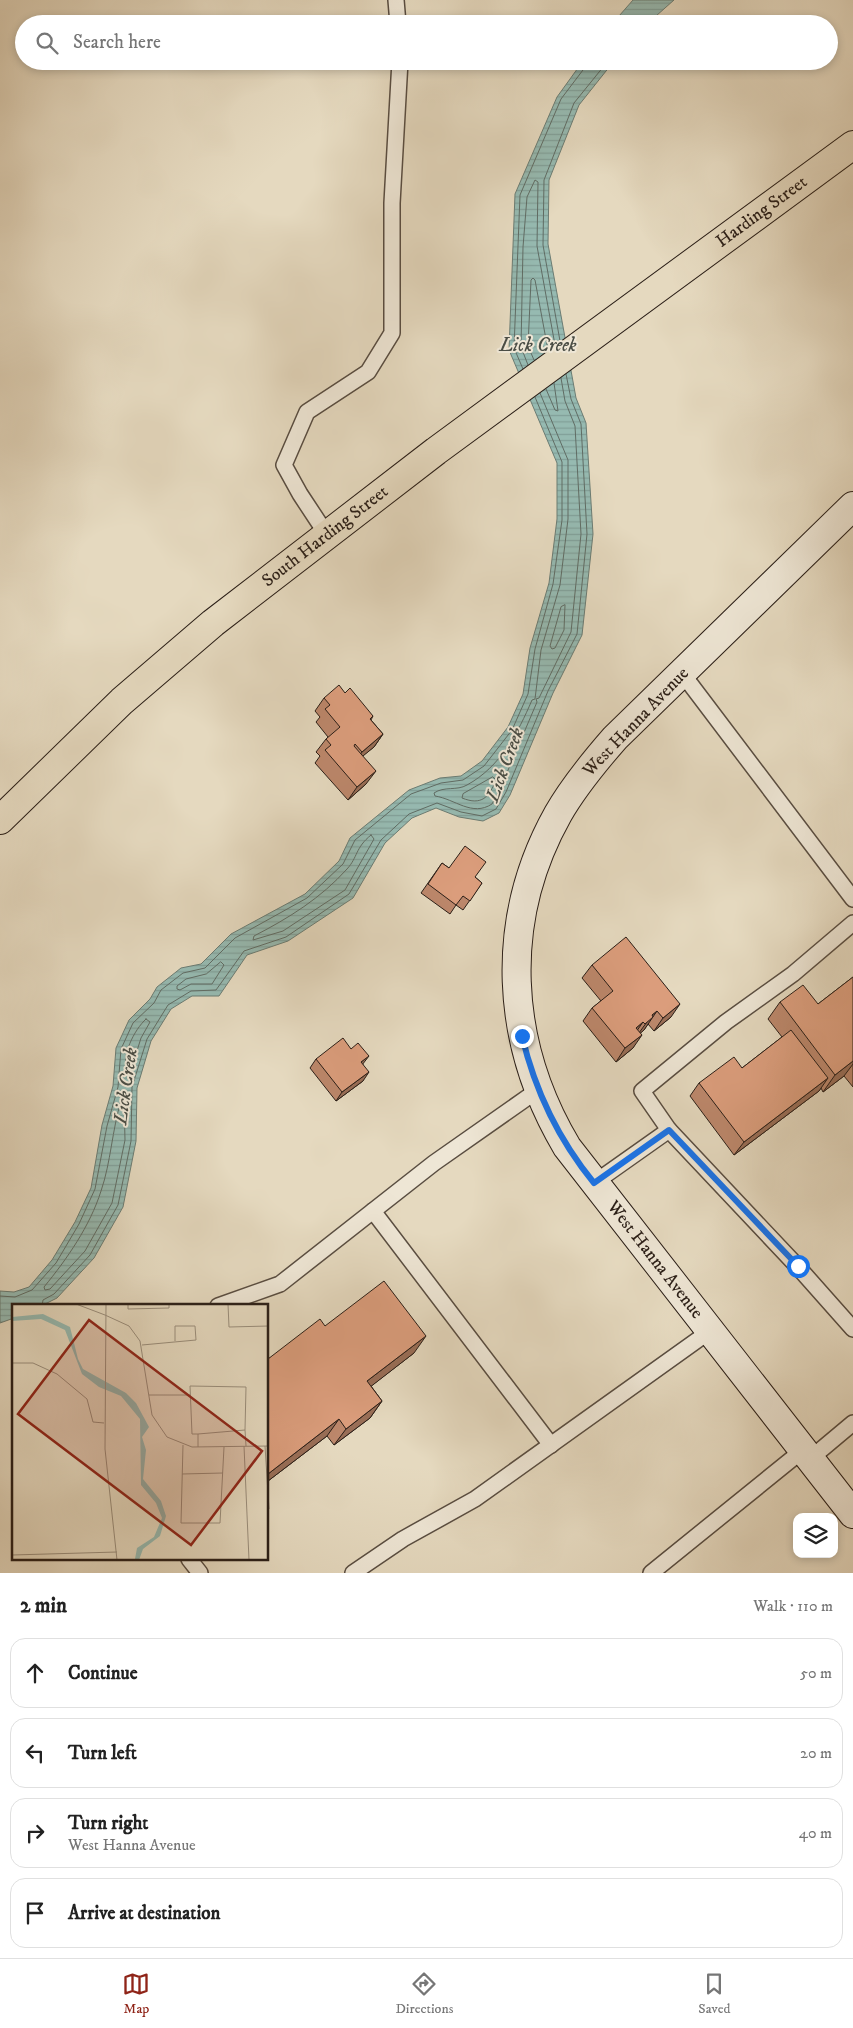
<!DOCTYPE html>
<html lang="en">
<head>
<meta charset="utf-8">
<style>
  :root { --surface:#fff; --page:#f2f2f2; --text:#222; --muted:#767676; --line:#e0e0e0; --accent:#8f2418 }
  body { margin:0; font-family:"IM FELL DW Pica",serif; background:var(--page); color:var(--text) }
  .controls { position:absolute; right:15px; bottom:15px; display:grid; overflow:hidden; border-radius:10px; box-shadow:0 2px 8px #0003 }
  .controls button { width:45px; height:45px; display:grid; place-items:center; padding:0; border:0; border-bottom:1px solid var(--line); background:var(--surface); color:var(--text); font:25px sans-serif }
  .stop { position:absolute; width:15px; height:15px; margin:-11px; border:4px solid #1a73e8; border-radius:50%; background:#fff }
  .stop.end { background:#1a73e8; border-color:#fff; box-shadow:0 1px 5px #0008 }
  .list { margin:0; padding:0; list-style:none }
  h2 { display:flex; justify-content:space-between; align-items:center; height:65px; margin:0; padding:0 20px; font-size:21px }
  h2 small { font-size:16px; font-weight:400; color:var(--muted) }
  .list li { display:grid; grid-template-columns:32px 1fr auto; gap:15px; align-items:center; box-sizing:border-box; height:70px; margin:0 10px 10px; padding:0 10px; border:1px solid var(--line); border-radius:15px }
  .list b { display:block; font-size:19px; white-space:nowrap }
  .list p { margin:0; font-size:16px; white-space:nowrap; color:var(--muted) }
  .list em { font-size:16px; font-style:normal; color:var(--muted) }
  .icon { flex:none; width:28px; height:28px; fill:none; stroke:currentColor; stroke-width:2; stroke-linecap:round; stroke-linejoin:round }
  .map { position:relative; flex:none; width:853px; height:1573px; overflow:hidden }
  .search { position:absolute; background:var(--surface); box-shadow:0 2px 8px #0003; left:15px; right:15px; top:15px; height:55px; display:flex; align-items:center; gap:12px; box-sizing:border-box; padding:0 18px; border-radius:28px; color:var(--muted); font-size:19px }
  .sheet { height:385px; background:var(--surface) }
  nav { display:flex; justify-content:space-around; align-items:center; box-sizing:border-box; height:70px; border-top:1px solid var(--line); background:var(--surface); font-size:14px; color:var(--muted) }
  nav a { display:grid; justify-items:center; gap:2px }
  nav .on { color:var(--accent) }
  .map>svg:first-child { display:block }
  .water { fill:url(#water-rules); stroke:#6b7c73 }
  .lines { fill:none; stroke-linecap:round; stroke-linejoin:round }
  .shore { stroke:#606c64; stroke-width:1 }
  .service-casing { stroke:#594d41; stroke-width:18 }
  .secondary-casing { stroke:#2a1e17; stroke-width:30 }
  .primary-casing { stroke:#2a1e17; stroke-width:30 }
  .service { stroke:#eee6d5; stroke-width:15 }
  .secondary { stroke:#eee6d5; stroke-width:28 }
  .primary { stroke:#e5d9bf; stroke-width:28 }
  .wall { fill:#bc876b; stroke:#2a1e17 }
  .shaded-wall { fill:#996e57; stroke:#2a1e17 }
  .building { fill:#db9d7c; stroke:#2a1e17 }
  .route { stroke:#1a73e8; stroke-width:6 }
  .labels { text-anchor:middle; dominant-baseline:central; stroke-width:4; stroke-linejoin:round; paint-order:stroke }
  .street-label { font-size:18px; fill:#2a1e17; stroke:#eee6d5 }
  .water-label { font-size:19px; font-style:italic; fill:#4a4d45; stroke:#eee6d5 }
  .inset-road { fill:none; stroke:#9a8e7c; stroke-width:1 }
  .view { fill:#8f2418; fill-opacity:0.15; stroke:#8f2418; stroke-width:2.5 }
  .inset-edge { fill:none; stroke:#2a1e17; stroke-width:2.5 }
</style>
</head>
<body>
<div class="map">
<svg width="853" height="1573" viewBox="0 0 853 1573">
  <defs>
    <pattern id="water-rules" width="6" height="5" patternUnits="userSpaceOnUse" patternTransform="scale(1.25)"><rect width="6" height="5" fill="#96bab1"/><path d="M0 2.5h6" fill="none" stroke="#819f98"/></pattern>
  </defs>
  <rect width="100%" height="100%" fill="#e5d9bf"/>
  <filter id="stains"><feTurbulence type="fractalNoise" baseFrequency=".004" numOctaves="4"/><feColorMatrix values="0 0 0 0 .2 0 0 0 0 .09 0 0 0 0 .02 0 0 0 .5 -.17"/></filter>
  <radialGradient id="worn" r=".72"><stop offset=".6" stop-color="#630" stop-opacity="0"/><stop offset="1" stop-color="#630" stop-opacity=".3"/></radialGradient>
  <g class="water">
    <path d="M633 0H674L647 24H612Z"/>
    <path d="M583 61H614L579 105 549 180 548 244 576 398 586 423 593 534 582 635 553 693 510 795 499 813 483 821 459 817 436 808 412 818 385 843 353 898 288 941 247 955 219 996H192L171 1009 151 1041 137 1088 136 1141 123 1207 94 1258 57 1298 43 1305 14 1306V1318L0 1323V1291L14 1292 29 1287 52 1260 75 1222 91 1188 102 1125 113 1086 116 1048 129 1020 150 999 157 987 181 968 201 964 231 934 305 894 339 861 350 838 409 790 440 778 461 776 482 761 508 727 523 694 530 648 549 583 557 519V463L509 350 515 194 557 97Z"/>
  </g>
  <g class="lines">
    <g class="shore">
      <path d="M560 341 543 245 544 180 574 103 608 61"/>
      <path d="M534 360 528 346 531 280 533 278 535 280 548 350"/>
      <path d="M528 365 521 347 523 247 527 197 535 180 538 182 537 246 555 345"/>
      <path d="M523 369 514 348 520 195 561 99 586 66 587 61"/>
      <path d="M546 389 555 410 558 411 554 383"/>
      <path d="M540 393 568 460V519L560 585 541 650 535 699 532 700C518 733 500 767 467 785 457 791 444 786 434 793L435 796C455 799 472 817 492 804L500 789 537 702 536 699 539 698 571 632 581 534 575 426 565 401 561 378"/>
      <path d="M565 605 564 630 555 648 552 649 550 646 561 607Z"/>
      <path d="M493 777 496 780C489 797 482 806 462 798L463 794Z"/>
      <path d="M371 835 374 839 345 890 283 931 253 940 254 936C289 918 321 898 347 869 358 857 355 848 371 835Z"/>
      <path d="M221 962 224 965 212 984H191L180 990 177 989V986L186 979 206 974Z"/>
      <path d="M146 1019 150 1022 141 1038 131 1070 127 1072C121 1056 134 1030 146 1019Z"/>
      <path d="M124 1099 125 1140 112 1203 85 1251 50 1289 45 1290 44 1287C67 1259 90 1226 101 1191 111 1162 112 1130 121 1101Z"/>
      <path d="M0 1296 15 1297 32 1290 56 1263 79 1224 95 1189 107 1126 118 1087 121 1049 133 1023 154 1003 161 990 183 973 205 968 235 938 307 898 343 864 355 840 411 794 441 783 463 780 484 766 512 730 528 694 535 649 553 584 562 520V462L535 397"/>
      <path d="M42 1306 43 1300 54 1294 90 1255 118 1205 131 1141 132 1087 147 1039 168 1005 191 991 216 990 244 951 286 937 349 894 381 840 409 814 437 803 461 812 482 816 496 809 506 792 548 691 577 634 587 534 581 424 571 399 566 374"/>
    </g>
    <defs>
      <g id="service">
        <path d="M396 0 398 24"/>
        <path d="M327 535 300 494 284 465 307 412 368 372 392 333V203L400 61"/>
        <path d="M682 673 853 899"/>
        <path d="M669 1130 798 1267 853 1329"/>
        <path d="M594 1183 669 1130 642 1091 726 1022 793 974 853 923"/>
        <path d="M373 1211 551 1445"/>
        <path d="M218 1306 280 1284 434 1163 538 1090"/>
        <path d="M810 1459 853 1423"/>
        <path d="M189 1559 200 1573"/>
        <path d="M353 1573 403 1539 475 1499 710 1331"/>
        <path d="M651 1573 803 1450"/>
      </g>
      <g id="secondary">
        <path id="s1" d="M853 506 615 738C594 762 574 786 558 814 498 921 505 1043 567 1147L853 1514"/>
      </g>
      <g id="primary">
        <path id="s2" d="M0 820 122 701 213 623 436 451 853 145"/>
      </g>
    </defs>
    <use href="#service" class="service-casing"/>
    <use href="#secondary" class="secondary-casing"/>
    <use href="#primary" class="primary-casing"/>
    <use href="#service" class="service"/>
    <use href="#secondary" class="secondary"/>
    <use href="#primary" class="primary"/>
  </g>
  <g class="wall">
    <path d="M345 693 373 716 371 720 383 734 374 747 362 756 366 784 348 800 315 763 320 756 316 752 326 739 328 737 316 722 320 717 315 711 324 698Z"/>
    <path d="M442 863 449 868 475 877 482 883 463 910 456 905 450 914 421 893Z"/>
    <path d="M592 965 671 1017 654 1031 648 1024 644 1030 640 1033 633 1048 616 1062 583 1021 592 1008 601 1001 582 978Z"/>
    <path d="M853 977V1087L844 1076 823 1092 821 1088 819 1091 734 1155 690 1096 699 1083 742 1068 782 1037 768 1019 780 1002 818 1004Z"/>
    <path d="M316 1059 363 1064V1081L336 1101 310 1068Z"/>
    <path d="M325 1326 414 1353 371 1386 382 1401 370 1418 334 1445 327 1436 268 1481V1359Z"/>
  </g>
  <g class="shaded-wall">
    <path d="M383 734 374 747 352 765 362 752Z"/>
    <path d="M376 771 366 784 348 800 357 787Z"/>
    <path d="M680 1004 671 1017 654 1031 663 1018Z"/>
    <path d="M657 1011 644 1030 636 1037 652 1015Z"/>
    <path d="M643 1022 634 1035 636 1028Z"/>
    <path d="M642 1035 633 1048 616 1062 625 1048Z"/>
    <path d="M369 1056 362 1065 361 1062Z"/>
    <path d="M853 1061V1064L844 1076 823 1092 835 1075Z"/>
    <path d="M369 1072 363 1081 336 1101 342 1092Z"/>
    <path d="M828 1078 819 1091 734 1155 744 1142Z"/>
    <path d="M426 1336 414 1353 356 1398 367 1381Z"/>
    <path d="M382 1401 370 1418 334 1445 346 1429Z"/>
    <path d="M339 1419 327 1436 268 1481V1474Z"/>
  </g>
  <g class="building">
    <path d="M339 685 345 693 350 688 373 716 370 719 383 734 362 752 355 744 354 746 376 771 357 787 325 750 331 745 326 739 340 727 325 709 330 705 324 698Z"/>
    <path d="M465 846 486 862 475 877 482 883 470 901 463 896 456 905 428 884 442 863 449 868Z"/>
    <path d="M626 937 680 1004 663 1018 657 1011 652 1015 653 1017 645 1024 643 1022 636 1028 642 1035 625 1048 592 1008 613 991 592 965Z"/>
    <path d="M853 977V1061L835 1075 780 1002 803 985 818 1004Z"/>
    <path d="M791 1030 828 1078 744 1142 699 1083 734 1057 742 1068Z"/>
    <path d="M343 1038 351 1049 358 1043 369 1056 361 1062 369 1072 342 1092 316 1059Z"/>
    <path d="M384 1281 426 1336 367 1381 382 1401 346 1429 339 1419 268 1474V1359L320 1319 325 1326Z"/>
  </g>
  <g class="lines">
    <path class="route" d="M522 1036C535 1091 558 1139 594 1183L669 1130 798 1266"/>
  </g>
  <g class="labels">
    <g class="street-label">
      <text stroke="none"><textPath href="#s2" startOffset="976">Harding Street</textPath></text>
      <text stroke="none"><textPath href="#s2" startOffset="432">South Harding Street</textPath></text>
      <text transform="translate(636 722) rotate(-46)">West Hanna Avenue</text>
      <text stroke="none"><textPath href="#s1" startOffset="920">West Hanna Avenue</textPath></text>
    </g>
    <g class="water-label">
      <text x="538" y="345">Lick Creek</text>
      <text transform="translate(505 765) rotate(-70)">Lick Creek</text>
      <text transform="translate(126 1086) rotate(-82)">Lick Creek</text>
    </g>
  </g>
  <g transform="translate(12 1304)">
    <rect width="256" height="256" fill="#e5d9bf"/>
    <path d="M31 10 58 23 66 55 71 65 114 89 124 99 137 123 130 133 134 146 131 175 149 197 154 212 148 232 131 245 127 256 123 255 125 244 142 233 150 214 144 199 129 181 128 115 109 92 87 83 70 70 53 26 29 15 0 17V13Z" fill="#96bab1"/>
    <path class="inset-road" d="M64 0 93 11M94 0 93 145 105 256M116 0V5L157 4V0M216 0 217 23 257 22M93 11 117 22 128 37 140 111 155 133 180 143 257 142M130 41 184 36 183 22H163V37M0 59H21L45 70 75 95 81 118 92 119M137 91H178M233 126 234 142M171 141 169 219H208L212 143M232 142 237 256M253 142 257 205M186 143V130H180L178 82 234 83 233 126 186 130M170 170 211 169M0 251 105 248"/>
    <path class="view" d="M77 16 250 147 179 241 6 110Z"/>
    <rect width="256" height="256" class="inset-edge"/>
  </g>
  <rect width="100%" height="100%" filter="url(#stains)"/>
  <rect width="100%" height="100%" fill="url(#worn)"/>
</svg>
<div class="controls">
<button><svg class="icon" aria-label="layers" viewBox="0 0 24 24"><path d="M12 4l9 5-9 5-9-5zM3 14l9 5 9-5"/></svg></button>
</div>
<div class="stop" style="left:798px;top:1266px"></div>
<div class="stop end" style="left:522px;top:1036px"></div>
<div class="search"><svg class="icon" aria-label="search" viewBox="0 0 24 24"><circle cx="10" cy="10" r="6"/><path d="M15 15l6 6"/></svg>Search here</div>
</div>
<section class="sheet">
<h2>2 min<small>Walk · 110 m</small></h2>
<ul class="list">
<li><svg class="icon" aria-label="ahead" viewBox="0 0 24 24"><path d="M12 20V5M6 11l6-6 6 6"/></svg><div><b>Continue</b></div><em>50 m</em></li>
<li><svg class="icon" aria-label="left" viewBox="0 0 24 24"><path d="M17 20v-9H6M10 6l-5 5 5 5"/></svg><div><b>Turn left</b></div><em>20 m</em></li>
<li><svg class="icon" aria-label="right" viewBox="0 0 24 24"><path d="M7 20v-9h11M14 6l5 5-5 5"/></svg><div><b>Turn right</b><p>West Hanna Avenue</p></div><em>40 m</em></li>
<li><svg class="icon" aria-label="arrive" viewBox="0 0 24 24"><path d="M6 21V4h12l-3 4 3 4H6"/></svg><div><b>Arrive at destination</b></div></li>
</ul>
</section>
<nav>
<a class="on"><svg class="icon" aria-label="map" viewBox="0 0 24 24"><path d="M3 6l6-2 6 2 6-2v14l-6 2-6-2-6 2zM9 4v14M15 6v14"/></svg>Map</a>
<a><svg class="icon" aria-label="directions" viewBox="0 0 24 24"><path d="M12 3l9 9-9 9-9-9zM9 14v-3h6M13 9l2 2-2 2"/></svg>Directions</a>
<a><svg class="icon" aria-label="saved" viewBox="0 0 24 24"><path d="M7 4h10v16l-5-4-5 4z"/></svg>Saved</a>
</nav>
</body>
</html>
